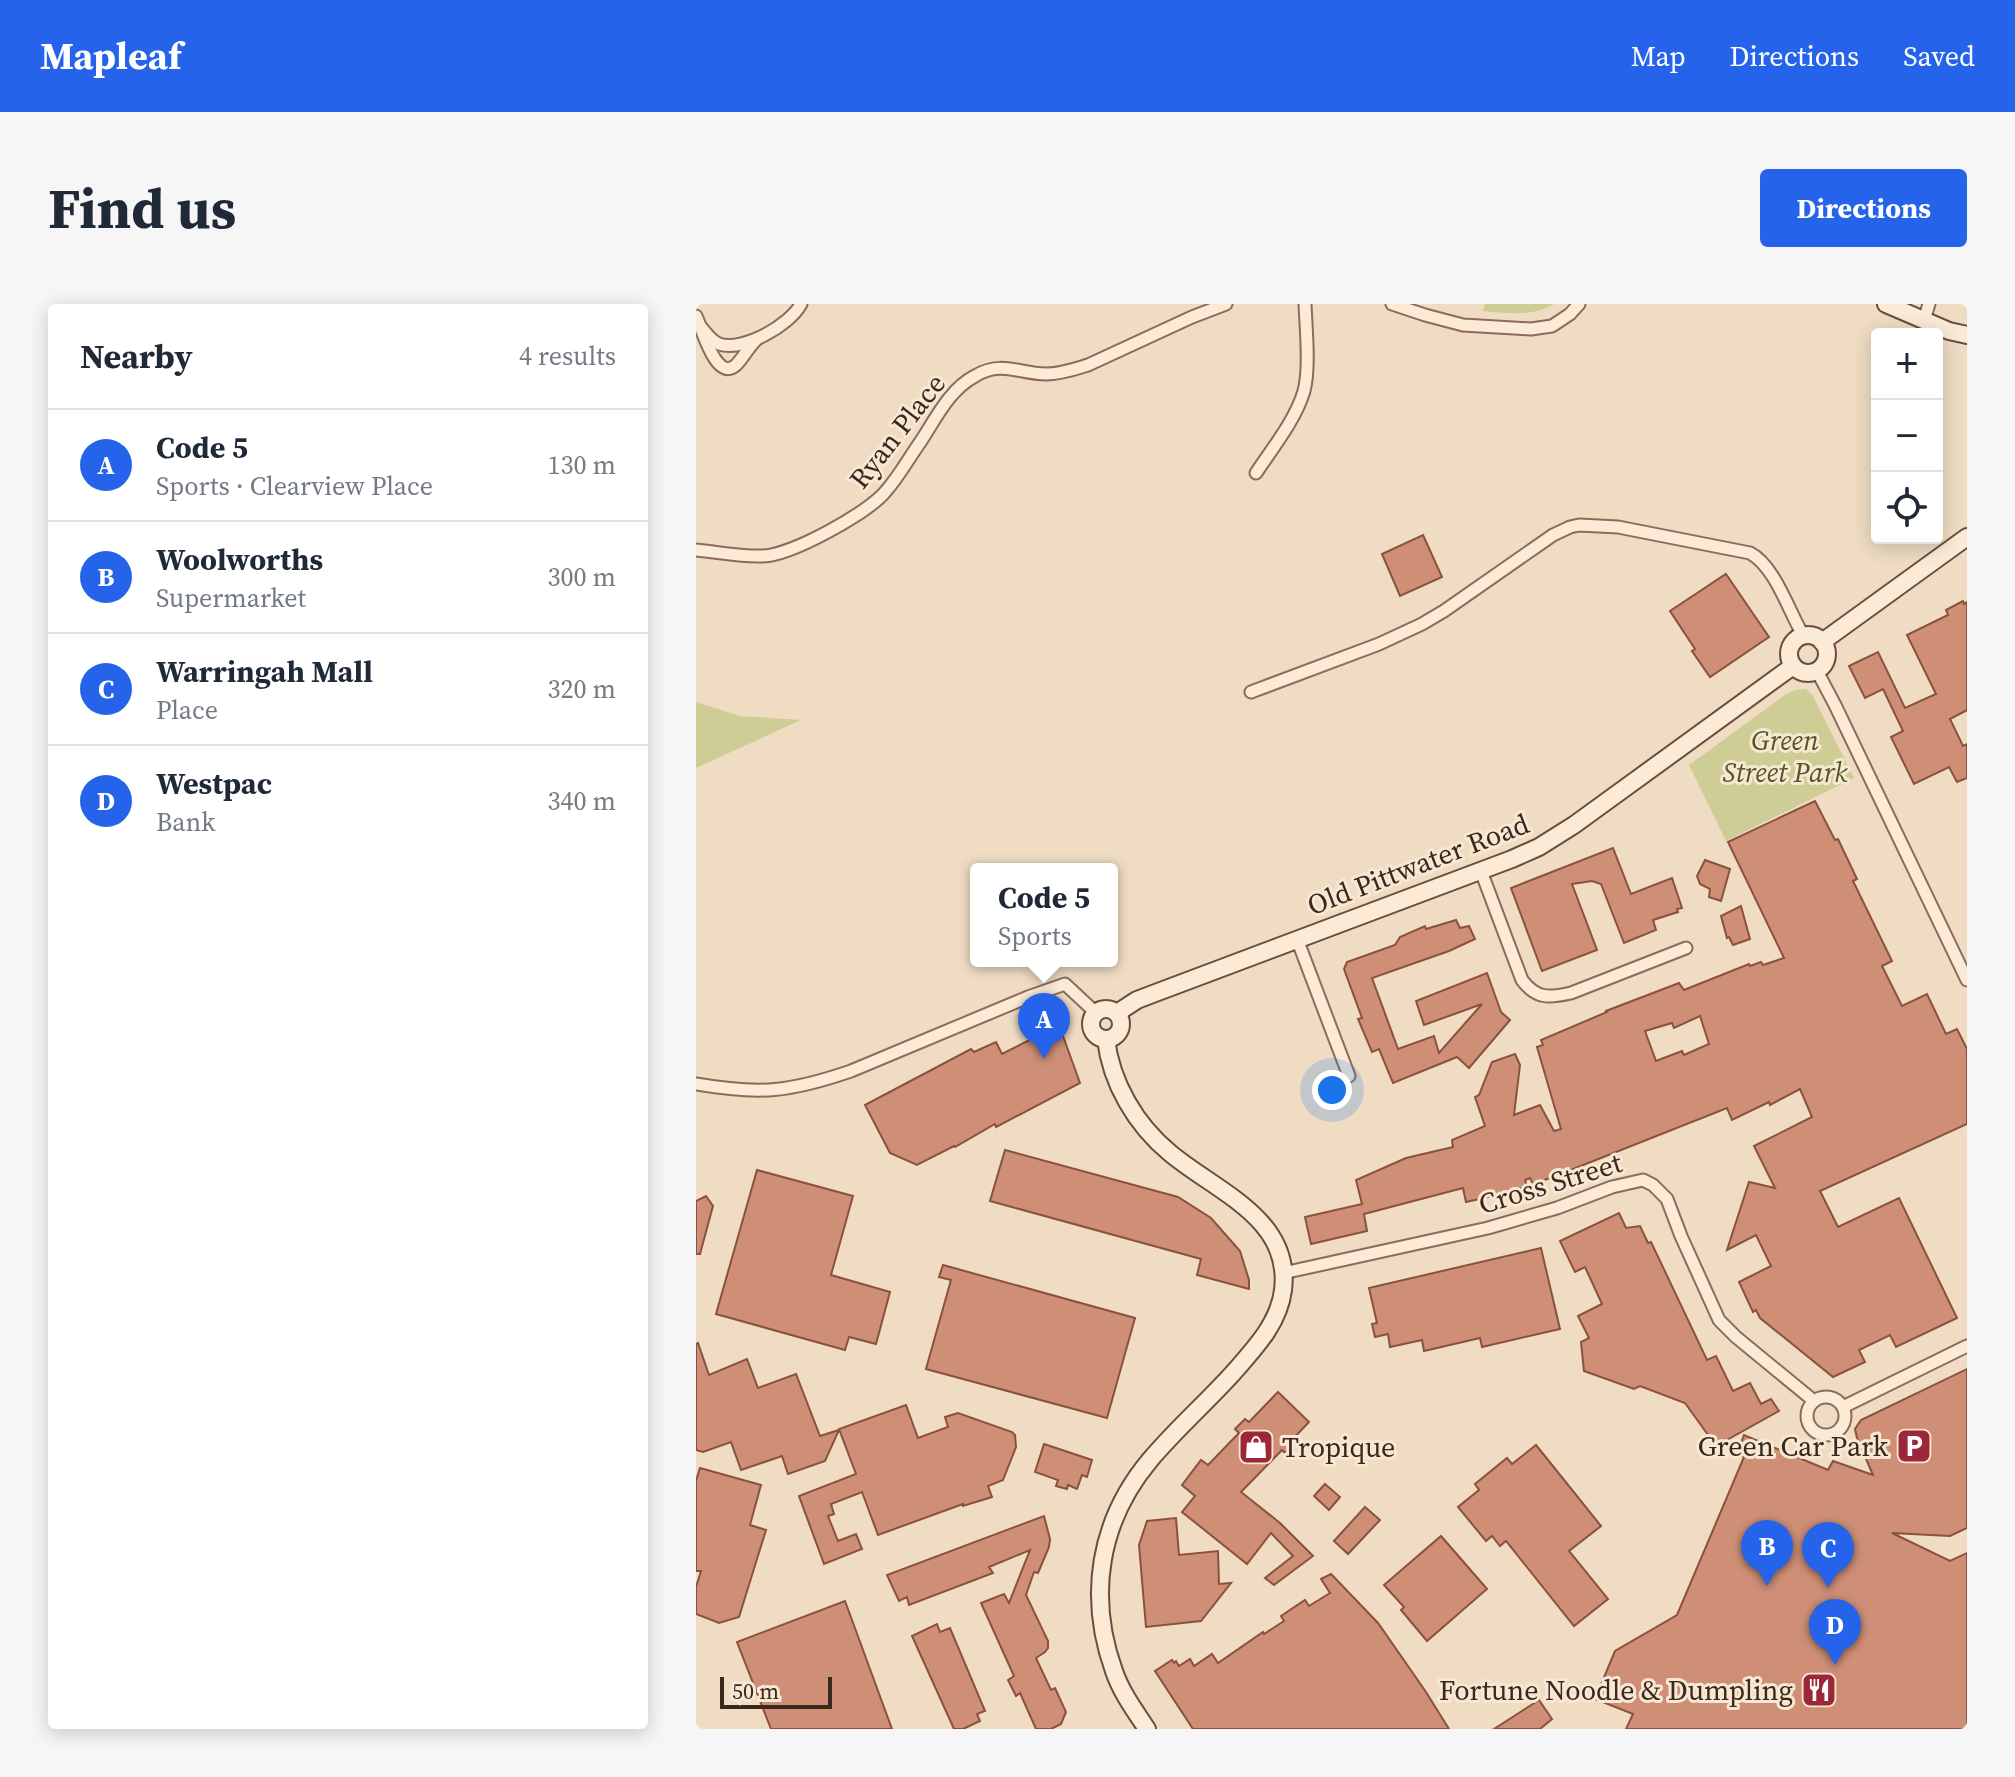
<!DOCTYPE html>
<html lang="en">
<head>
<meta charset="utf-8">
<style>
  :root { --surface:#fff; --page:#f6f6f7; --text:#1f2937; --muted:#747a83; --line:#e0e1e3; --accent:#2563eb }
  body { margin:0; font-family:"Source Serif 4",serif; background:var(--page); color:var(--text) }
  .controls { position:absolute; right:24px; top:24px; display:grid; overflow:hidden; border-radius:8px; box-shadow:0 4px 20px #0003 }
  .controls button { width:72px; height:72px; display:grid; place-items:center; padding:0; border:0; border-bottom:2px solid var(--line); background:var(--surface); color:var(--text); font:40px sans-serif }
  .scale { position:absolute; left:24px; bottom:20px; width:112px; box-sizing:border-box; padding-left:8px; border:4px solid #3a271e; border-top:0; font-size:22px; line-height:28px; white-space:nowrap; color:#3a271e; -webkit-text-stroke:6px #f7e7d3; paint-order:stroke }
  .you { position:absolute; left:636px; top:786px; width:28px; height:28px; margin:-20px; border:6px solid #fff; border-radius:50%; background:#1a73e8; box-shadow:0 0 0 12px #1a73e833 }
  .badge { display:grid; place-items:center; width:52px; height:52px; border-radius:50%; background:var(--accent); color:#fff; font-size:26px; font-weight:700 }
  .pin { position:absolute; translate:-50% -66px; filter:drop-shadow(0 2px 4px #0008) }
  .pin::after { content:''; position:absolute; top:42px; width:28px; height:24px; background:inherit; clip-path:polygon(0 0,100% 0,50% 100%) }
  .popup { position:absolute; left:274px; top:559px; width:148px; height:104px; box-sizing:border-box; display:grid; place-content:center; border-radius:8px; background:var(--surface); filter:drop-shadow(0 2px 6px #0005); font-size:26px; white-space:nowrap; color:var(--muted) }
  .popup b { font-size:30px; color:var(--text) }
  .popup::after { content:''; position:absolute; left:50%; top:100%; margin-left:-16px; border:16px solid transparent; border-top-color:var(--surface) }
  .list { margin:0; padding:0; list-style:none }
  h2 { display:flex; justify-content:space-between; align-items:center; height:104px; margin:0; padding:0 32px; font-size:34px }
  h2 small { font-size:26px; font-weight:400; color:var(--muted) }
  .list li { display:grid; grid-template-columns:52px 1fr auto; gap:24px; align-items:center; box-sizing:border-box; height:112px; padding:0 32px; border-top:2px solid var(--line) }
  .list b { display:block; font-size:30px; white-space:nowrap }
  .list p { margin:0; font-size:26px; white-space:nowrap; color:var(--muted) }
  .list em { font-size:26px; font-style:normal; color:var(--muted) }
  .icon { flex:none; width:44px; height:44px; fill:none; stroke:currentColor; stroke-width:2; stroke-linecap:round; stroke-linejoin:round }
  .map { position:relative; flex:none; width:1271px; height:1425px; overflow:hidden; border-radius:8px }
  header { display:flex; align-items:center; gap:48px; box-sizing:border-box; height:112px; padding:0 40px; background:var(--accent); color:#fff }
  header strong { font-size:38px }
  nav { display:flex; gap:44px; margin-inline-start:auto; font-size:28px }
  .intro { display:flex; align-items:center; justify-content:space-between; box-sizing:border-box; height:192px; padding:0 48px }
  h1 { margin:0; font-size:56px }
  .button { padding:20px 36px; border-radius:8px; background:var(--accent); color:#fff; font-size:28px; font-weight:700 }
  main { display:flex; gap:48px; padding:0 48px }
  aside { flex:1; background:var(--surface); border-radius:8px; box-shadow:0 4px 20px #0003 }
  .map>svg:first-child { display:block }
  .green { fill:#cecd96 }
  .building { fill:#cf8f77; stroke:#8a513e; stroke-width:2; fill-rule:evenodd }
  .lines { fill:none; stroke-linecap:round; stroke-linejoin:round }
  .street-casing { stroke:#8a6c59; stroke-width:15 }
  .secondary-casing { stroke:#6c4d3c; stroke-width:20 }
  .street { stroke:#faead6; stroke-width:11 }
  .secondary { stroke:#faead6; stroke-width:16 }
  .labels { text-anchor:middle; dominant-baseline:central; stroke-width:6; stroke-linejoin:round; paint-order:stroke }
  .street-label { font-size:28px; fill:#3a271e; stroke:#f7e7d3 }
  .park-label { font-size:28px; font-style:italic; fill:#515724; stroke:#f7e7d3 }
  .poi-label { font-size:28px; fill:#3a271e; stroke:#f7e7d3; text-anchor:end }
</style>
</head>
<body>
<header>
<strong>Mapleaf</strong>
<nav><a>Map</a><a>Directions</a><a>Saved</a></nav>
</header>
<div class="intro"><h1>Find us</h1><a class="button">Directions</a></div>
<main>
<aside>
<h2>Nearby<small>4 results</small></h2>
<ul class="list">
<li><span class="badge">A</span><div><b>Code 5</b><p>Sports · Clearview Place</p></div><em>130 m</em></li>
<li><span class="badge">B</span><div><b>Woolworths</b><p>Supermarket</p></div><em>300 m</em></li>
<li><span class="badge">C</span><div><b>Warringah Mall</b><p>Place</p></div><em>320 m</em></li>
<li><span class="badge">D</span><div><b>Westpac</b><p>Bank</p></div><em>340 m</em></li>
</ul>
</aside>
<div class="map">
<svg width="1271" height="1425" viewBox="0 0 1271 1425">
  <rect width="100%" height="100%" fill="#efdcc3"/>
  <g class="green">
    <path d="M789 0H858C837 13 810 9 787 7Z"/>
    <path d="M1110 385 1117 392 1158 474 1030 537 993 461 1089 391 1099 386Z"/>
    <path d="M0 398 44 412 105 416 0 464Z"/>
  </g>
  <g class="building">
    <path d="M727 231 746 273 704 292 686 250Z"/>
    <path d="M1030 270 1073 333 1014 373 996 347 999 345 974 307Z"/>
    <path d="M1267 297 1268 300 1271 298V406L1254 415 1267 442 1271 440V474L1261 478 1253 463 1218 480 1195 433 1207 427 1187 385 1169 394 1153 362 1182 348 1209 404 1240 390 1211 331 1252 311 1250 306Z"/>
    <path d="M1119 497 1139 536 1142 535 1161 575 1157 577 1196 657 1186 662 1206 702 1231 690 1250 730 1261 725 1271 745V820L1124 887 1142 923 1203 894 1261 1014 1200 1043 1194 1031 1163 1046 1169 1058 1137 1073 1064 1014 1060 1006 1057 1008 1043 978 1075 962 1060 931 1031 946 1053 878 1079 884 1058 842 1116 813 1104 785 1074 801 1073 798 1036 816 1031 804 857 873 837 880 834 874 829 876 831 882 814 888 770 898 767 884 668 910 671 927 615 940 609 913 666 900 660 876 710 854 757 843 756 836 789 822 779 793 783 791 796 758 819 750 824 761 818 811 844 801 858 827 865 825 841 743 847 741 845 736 911 708 910 707 983 679 988 686 1053 660 1054 662 1065 658 1067 661 1088 654 1032 538ZM1004 712 1013 740 988 751 986 747 960 757 949 727 976 719 978 724Z"/>
    <path d="M917 544 935 590 976 574 986 604 981 605 982 608 957 616 960 626 928 639 905 580 896 577 876 580 901 646 846 667 815 584Z"/>
    <path d="M1009 556 1034 565 1025 597 1013 593 1014 585 1004 580 1001 572Z"/>
    <path d="M1045 602 1054 635 1037 641 1033 633 1031 634 1025 612Z"/>
    <path d="M760 616 764 624 773 622 779 635 753 647 676 674 702 745 738 732 743 749 786 700 728 721 720 697 791 669 805 708 814 716 773 764 761 753 697 779 683 745 676 748 662 715 666 714 648 665 651 658 699 641 704 633 729 622 730 625Z"/>
    <path d="M363 721 384 779 300 823 299 820 259 843 258 842 221 861 194 849 169 801 275 745 278 748 300 738 306 750Z"/>
    <path d="M309 846 482 893 515 914 544 947 553 976V985L501 971 505 955 294 897Z"/>
    <path d="M61 866 157 892 135 971 194 988 180 1040 153 1033 149 1046 20 1010Z"/>
    <path d="M10 892 17 902 4 950H0V897Z"/>
    <path d="M923 909 930 924 944 922 952 939 955 938 1011 1056 1020 1052 1037 1087 1054 1079 1065 1100 1075 1095 1083 1107 1020 1142 989 1099 944 1082 938 1085 888 1067 885 1038 893 1034 882 1012 906 1000 889 963 879 968 864 937Z"/>
    <path d="M845 944 864 1025 786 1043 784 1034 728 1047 726 1036 694 1043 692 1030 679 1033 676 1020 681 1019 673 984Z"/>
    <path d="M247 961 439 1014 411 1114 230 1065 255 976 243 973Z"/>
    <path d="M2 1039 13 1071 51 1055 62 1084 100 1070 124 1132 143 1126 129 1157 92 1170 86 1152 45 1166 35 1138 7 1148 0 1146V1040Z"/>
    <path d="M1271 1065V1224L1254 1232 1196 1229 1254 1257 1271 1249V1425H930L937 1410 899 1395 919 1347 981 1311 1048 1153 1041 1150 1048 1131 1132 1166 1137 1157 1177 1171 1161 1134 1159 1125 1165 1116Z"/>
    <path d="M582 1088 613 1118 595 1137 598 1140 589 1149 586 1146 545 1188 584 1219 617 1252 578 1281 569 1274 597 1252 575 1229 551 1260 486 1208 499 1192 486 1181 505 1156 512 1161 543 1129 539 1125 549 1115 553 1118Z"/>
    <path d="M210 1101 222 1134 252 1123 249 1113 262 1109 316 1128 319 1131 320 1143 307 1176 292 1182 296 1193 267 1202V1200L182 1231 166 1188 135 1200 138 1210 132 1212 142 1237 160 1230 166 1245 128 1260 103 1192 160 1170 143 1125Z"/>
    <path d="M348 1140 396 1156 391 1173 386 1171 381 1185 372 1181 371 1185 360 1182 362 1176 339 1168Z"/>
    <path d="M840 1141 905 1222 873 1247 912 1295 878 1322 810 1237 804 1242 796 1232 790 1237 762 1203 783 1186 779 1180 811 1154 816 1160Z"/>
    <path d="M4 1164 65 1181 54 1221 70 1226 43 1313 23 1319 0 1310V1283L5 1267H0V1177Z"/>
    <path d="M629 1180 644 1193 633 1206 618 1192Z"/>
    <path d="M669 1203 684 1216 652 1250 638 1237Z"/>
    <path d="M348 1212 354 1235 353 1243 342 1269 338 1268 330 1291 352 1337V1344L349 1348 340 1354 355 1386 359 1384 370 1408 365 1420 355 1425H340L324 1389 320 1392 312 1376 318 1372 285 1299 308 1290 313 1299 334 1246 293 1263 297 1269 213 1301 211 1293 203 1297 191 1271Z"/>
    <path d="M480 1214 483 1251 522 1247 523 1280 535 1279 505 1317 450 1323 443 1241 451 1217Z"/>
    <path d="M745 1232 791 1285 731 1337 705 1306 708 1303 688 1281Z"/>
    <path d="M635 1270 682 1319 730 1388 753 1425H497L459 1367 476 1356 478 1359 480 1357 483 1362 494 1355 498 1362 516 1350 522 1359 567 1328 568 1330 588 1317 585 1312 609 1296 613 1302 634 1289 625 1275Z"/>
    <path d="M149 1297 196 1425H75L41 1338Z"/>
    <path d="M241 1320 244 1328 254 1324 289 1407 281 1410 284 1417 267 1425H258L216 1332Z"/>
    <path d="M843 1396 856 1415 844 1425H798Z"/>
  </g>
  <g class="lines">
    <defs>
      <g id="street">
        <path d="M696 0 729 11 767 21 835 25 856 22 874 10 883 0"/>
        <path d="M0 12C6 24 20 79 40 61 48 53 53 42 61 35"/>
        <path d="M1228 16 1233 0"/>
        <path d="M5 23C10 29 15 37 23 40 47 48 94 21 105 0"/>
        <path d="M560 169C576 145 600 115 608 87 614 65 610 24 609 0"/>
        <path d="M0 246C22 248 45 253 67 252 96 251 172 209 190 187 203 172 213 154 225 137 240 114 254 85 279 72 306 56 323 70 350 70 365 70 379 65 392 61L496 13 530 0"/>
        <path d="M1121 367 1139 401 1271 676"/>
        <path d="M555 388 683 340 726 320 748 307 857 231 874 223 883 221 922 223 1054 249C1079 262 1093 308 1108 333"/>
        <path d="M785 567 826 676C840 695 853 694 875 689L990 644"/>
        <path d="M601 635 653 772"/>
        <path d="M0 780C64 791 94 788 155 767L332 693 369 680 400 709"/>
        <path d="M587 969 792 924 861 904 916 883 947 876 957 881 971 895 985 932 1023 1016 1040 1033 1118 1097"/>
        <circle cx="1130" cy="1112" r="19"/>
        <path d="M1147 1103 1271 1042"/>
      </g>
      <g id="secondary">
        <path d="M1190 0 1253 27 1271 31"/>
        <circle cx="1112" cy="350" r="19"/>
        <path d="M1126 338 1271 233"/>
        <circle cx="410" cy="720" r="15"/>
        <path d="M421 709 441 696 454 691 816 555 843 543 878 521 1097 362"/>
        <path d="M410 735C415 779 440 821 474 849 519 887 596 914 587 986 583 1019 559 1044 538 1068 511 1098 480 1125 454 1156 403 1217 391 1292 418 1367 425 1388 439 1407 451 1425"/>
      </g>
    </defs>
    <use href="#street" class="street-casing"/>
    <use href="#secondary" class="secondary-casing"/>
    <use href="#street" class="street"/>
    <use href="#secondary" class="secondary"/>
  </g>
  <defs>
    <symbol id="parking-square" viewBox="-11 -11 22 22"><rect x="-9" y="-9" width="18" height="18" rx="4" fill="#9b2738" stroke="#f7e7d3"/><path d="M-3.5-5.5H1a3.5 3.5 0 0 1 0 7H-1V5.5H-3.5ZM-1-3.4V-.6H.8a1.4 1.4 0 0 0 0-2.8Z" fill="#fff"/></symbol>
    <symbol id="shop-square" viewBox="-11 -11 22 22"><rect x="-9" y="-9" width="18" height="18" rx="4" fill="#9b2738" stroke="#f7e7d3"/><path d="M-5-2.5h2.3a2.7 3.5 0 0 1 5.4 0H5L5.5 6h-11ZM-1.5-2.5h3a1.5 2.3 0 0 0-3 0Z" fill="#fff"/></symbol>
    <symbol id="restaurant-square" viewBox="-11 -11 22 22"><rect x="-9" y="-9" width="18" height="18" rx="4" fill="#9b2738" stroke="#f7e7d3"/><path d="M-5-6h1v4h1v-4h1v4h1v-4h1v5L-1.5 .5V6h-2V.5L-5-1ZM5-6V6H3V1.5H1.5Q1.5-4 5-6Z" fill="#fff"/></symbol>
  </defs>
  <g fill-rule="evenodd">
    <use href="#parking-square" x="1198" y="1122" width="40" height="40"/>
    <use href="#shop-square" x="540" y="1123" width="40" height="40"/>
    <use href="#restaurant-square" x="1103" y="1366" width="40" height="40"/>
  </g>
  <g class="labels">
    <g class="street-label">
      <text transform="translate(201 127) rotate(-52)">Ryan Place</text>
      <text transform="translate(722 560) rotate(-21)">Old Pittwater Road</text>
      <text transform="translate(854 879) rotate(-17)">Cross Street</text>
    </g>
    <g class="park-label">
      <text x="1089" y="436">Green<tspan x="1089" dy="32">Street Park</tspan></text>
    </g>
    <g class="poi-label">
      <text x="1192" y="1142">Green Car Park</text>
      <text x="586" y="1143" text-anchor="start">Tropique</text>
      <text x="1097" y="1386">Fortune Noodle &amp; Dumpling</text>
    </g>
  </g>
</svg>
<div class="controls">
<button>+</button>
<button>−</button>
<button><svg class="icon" aria-label="locate" viewBox="0 0 24 24"><circle cx="12" cy="12" r="6"/><path d="M12 2v4M12 18v4M2 12h4M18 12h4"/></svg></button>
</div>
<div class="scale">50 m</div>
<div class="you"></div>
<div class="pin badge" style="left:348px;top:755px">A</div>
<div class="popup"><b>Code 5</b>Sports</div>
<div class="pin badge" style="left:1071px;top:1282px">B</div>
<div class="pin badge" style="left:1132px;top:1284px">C</div>
<div class="pin badge" style="left:1139px;top:1361px">D</div>
</div>
</main>
</body>
</html>
